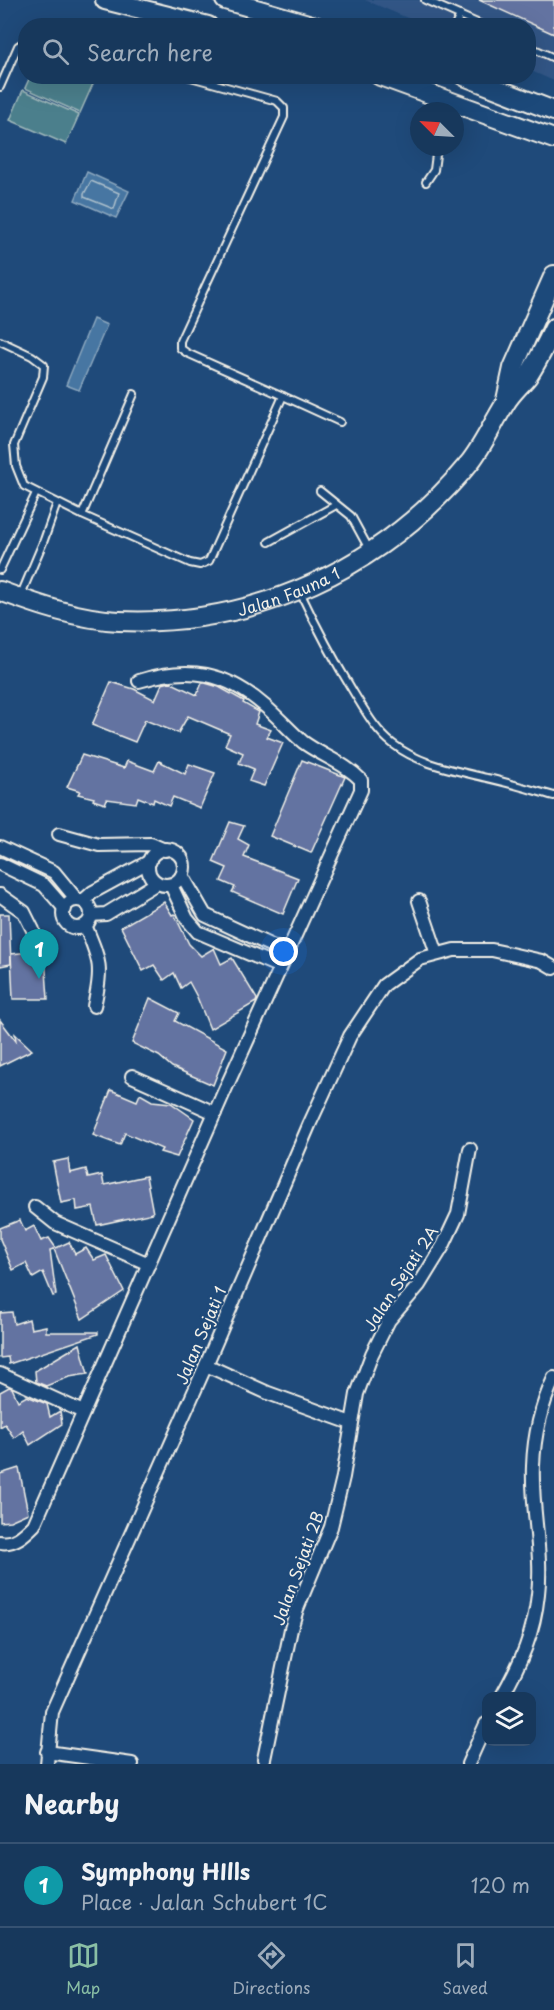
<!DOCTYPE html>
<html lang="en">
<head>
<meta charset="utf-8">
<style>
  :root { --surface:#17385c; --page:#244365; --text:#f1f3f6; --muted:#9eacbb; --line:#365272; --accent:#8abfa5 }
  body { margin:0; font-family:"Playpen Sans",sans-serif; background:var(--page); color:var(--text) }
  .controls { position:absolute; right:18px; bottom:18px; display:grid; overflow:hidden; border-radius:12px; box-shadow:0 6px 24px #0002 }
  .controls button { width:54px; height:54px; display:grid; place-items:center; padding:0; border:0; border-bottom:2px solid var(--line); background:var(--surface); color:var(--text); font:30px sans-serif }
  .compass { position:absolute; left:410px; top:102px; width:54px; height:54px; border-radius:50%; background:var(--surface); box-shadow:0 6px 24px #0002; rotate:294deg }
  .you { position:absolute; left:284px; top:952px; width:21px; height:21px; margin:-15px; border:4px solid #fff; border-radius:50%; background:#1a73e8; box-shadow:0 0 0 9px #1a73e833 }
  .badge { display:grid; place-items:center; width:39px; height:39px; border-radius:50%; background:var(--accent); color:#fff; font-size:20px; font-weight:700 }
  .pin { position:absolute; translate:-50% -50px; filter:drop-shadow(0 2px 3px #0008) }
  .pin::after { content:''; position:absolute; top:32px; width:21px; height:18px; background:inherit; clip-path:polygon(0 0,100% 0,50% 100%) }
  .list { margin:0; padding:0; list-style:none }
  h2 { display:flex; justify-content:space-between; align-items:center; height:78px; margin:0; padding:0 24px; font-size:26px }
  h2 small { font-size:20px; font-weight:400; color:var(--muted) }
  .list li { display:grid; grid-template-columns:39px 1fr auto; gap:18px; align-items:center; box-sizing:border-box; height:84px; padding:0 24px; border-top:2px solid var(--line) }
  .list b { display:block; font-size:22px; white-space:nowrap }
  .list p { margin:0; font-size:20px; white-space:nowrap; color:var(--muted) }
  .list em { font-size:20px; font-style:normal; color:var(--muted) }
  .icon { flex:none; width:33px; height:33px; fill:none; stroke:currentColor; stroke-width:2; stroke-linecap:round; stroke-linejoin:round }
  .map { position:relative; flex:none; width:554px; height:1764px; overflow:hidden }
  .search { position:absolute; background:var(--surface); box-shadow:0 6px 24px #0002; left:18px; right:18px; top:18px; height:66px; display:flex; align-items:center; gap:15px; box-sizing:border-box; padding:0 21px; border-radius:24px; color:var(--muted); font-size:22px }
  .sheet { height:162px; background:var(--surface) }
  nav { display:flex; justify-content:space-around; align-items:center; box-sizing:border-box; height:84px; border-top:2px solid var(--line); background:var(--surface); font-size:16px; color:var(--muted) }
  nav a { display:grid; justify-items:center; gap:3px }
  nav .on { color:var(--accent) }
  .map>svg:first-child { display:block }
  .built { fill:#335686 }
  .green { fill:#4b7f8c; stroke:#a0b8ba; stroke-width:1.5 }
  .water { fill:#4676a2; stroke:#8ca7be; stroke-width:1.5 }
  .lines { fill:none; stroke-linecap:round; stroke-linejoin:round }
  .shore { stroke:#aec0cc; stroke-width:1.5 }
  .building { fill:#6373a1; stroke:#f4f1e8; stroke-width:1.5 }
  .lane-casing { stroke:#f4f1e8; stroke-width:10 }
  .street-casing { stroke:#f4f1e8; stroke-width:16 }
  .secondary-casing { stroke:#f4f1e8; stroke-width:22 }
  .lane { stroke:#1f4a7a; stroke-width:6 }
  .street { stroke:#1f4a7a; stroke-width:12 }
  .secondary { stroke:#1f4a7a; stroke-width:18 }
  .labels { text-anchor:middle; dominant-baseline:central; stroke-width:4.5; stroke-linejoin:round; paint-order:stroke }
  .street-label { font-size:16px; fill:#f4f1e8; stroke:#1f4a7a }
</style>
</head>
<body>
<div class="map">
<svg width="554" height="1764" viewBox="0 0 554 1764">
  <rect width="100%" height="100%" fill="#1f4a7a"/>
  <filter id="ink" filterUnits="userSpaceOnUse"><feTurbulence type="fractalNoise" baseFrequency=".0167" numOctaves="2"/><feDisplacementMap in="SourceGraphic" scale="12" xChannelSelector="R" yChannelSelector="G"/><feConvolveMatrix kernelMatrix="1 2 1 2 8 2 1 2 1" color-interpolation-filters="sRGB"/></filter>
  <g filter="url(#ink)">
    <path class="built" d="M365 0H554V81L529 70 528 26 424 25Z"/>
    <g class="green">
      <path d="M30 77 96 76V77L80 113 25 88Z"/>
      <path d="M23 90 79 115 66 144 10 120Z"/>
    </g>
    <g class="water">
      <path d="M87 172 129 191 116 218 75 200Z"/>
      <path d="M93 319 107 325 79 390 66 385Z"/>
    </g>
    <g class="lines">
      <path class="shore" d="M91 181 119 193 114 209 84 197V194Z"/>
    </g>
    <g class="building">
      <path d="M479 0H554V34Z"/>
      <path d="M111 682 134 689 155 700 162 684 170 682 197 695 202 683H205L219 687 244 701 243 703 259 712 255 724 271 730 267 737 283 743 264 786 249 781 254 769 239 763 243 753 225 745 230 734 188 716 178 733 145 720 135 742 92 725Z"/>
      <path d="M82 755 124 768 127 761 154 771 159 761 185 774 189 764 215 773 200 808 173 797 169 806 154 799 153 803 138 797 136 803 107 799 105 804 93 800 94 798 78 794 80 791 67 787Z"/>
      <path d="M302 760 345 777 311 853 270 836Z"/>
      <path d="M230 822 244 826 238 839 249 845 244 857 298 878 283 914 232 892 235 887 221 881 227 868 213 862Z"/>
      <path d="M164 902 172 915 174 914 189 944 201 956 214 948 221 964 232 958 257 999 256 1002 210 1029 197 997 189 982 181 988 174 973 164 980 154 965 143 971 121 927Z"/>
      <path d="M0 914H9L11 964 0 966Z"/>
      <path d="M30 952V958L45 956 48 999H13L11 954Z"/>
      <path d="M150 998 179 1013 175 1021 227 1049 213 1085 172 1067 159 1056 132 1043Z"/>
      <path d="M0 1020 16 1041 15 1034 32 1050 0 1066Z"/>
      <path d="M111 1090 137 1101 140 1094 152 1101 171 1103 194 1119 177 1157 160 1152 162 1149 125 1133 120 1145 93 1135Z"/>
      <path d="M68 1159 70 1173 86 1169 88 1178 102 1175 104 1185 146 1176 153 1213 97 1225 93 1207 77 1210 76 1200 61 1203 53 1162Z"/>
      <path d="M20 1220 25 1231 34 1226 41 1241 49 1238 56 1248 69 1242 75 1254 86 1248 94 1260 106 1255 124 1291 82 1319 54 1249 50 1250 56 1295 53 1296 43 1272 33 1278 26 1263 13 1270 0 1239V1228Z"/>
      <path d="M12 1312 14 1324 29 1319 31 1329 46 1326V1332H98V1334L9 1364 8 1357 0 1358V1313Z"/>
      <path d="M80 1344 88 1374 69 1377 46 1386 36 1382 35 1371Z"/>
      <path d="M9 1387 12 1388 18 1401 27 1396 47 1404 50 1417 60 1411 62 1424 30 1445 23 1431 14 1438 5 1424 0 1427V1392Z"/>
      <path d="M19 1468 28 1513 10 1521 0 1522V1474Z"/>
    </g>
    <g class="lines">
      <defs>
        <g id="lane">
          <path d="M425 0 484 26"/>
          <path d="M455 26 460 15"/>
          <path d="M528 46 554 58"/>
          <path d="M0 87 18 46 26 41"/>
          <path d="M426 182 434 170 437 147"/>
          <path d="M0 341 32 356 44 365 43 377 14 445 16 466 24 486 82 515 190 563 200 565 209 561 283 396 187 353 180 348V341L284 117V108L277 101 187 76"/>
          <path d="M283 396 340 422"/>
          <path d="M320 491 351 516 369 549"/>
          <path d="M82 515 134 394"/>
          <path d="M269 542 336 505"/>
          <path d="M0 570 36 493"/>
          <path d="M300 592C316 626 334 660 354 693 365 711 376 731 393 744 420 765 455 770 487 778 510 783 532 790 554 796"/>
          <path d="M20 597 44 540 57 503"/>
        </g>
        <g id="street">
          <path d="M59 834 99 845 151 844 165 850"/>
          <path d="M0 847 54 872 77 900"/>
          <circle cx="166" cy="867" r="18"/>
          <path d="M0 864 44 885 65 909"/>
          <path d="M182 875 205 915 287 953"/>
          <path d="M171 885 187 919 198 932 280 967"/>
          <path d="M0 895 24 912 33 930"/>
          <circle cx="77" cy="914" r="14"/>
          <path d="M83 901 93 892 150 861"/>
          <path d="M419 901 437 954"/>
          <path d="M91 915 106 914 157 883"/>
          <path d="M85 925C100 961 103 967 94 1006"/>
          <path d="M132 1076 215 1113"/>
          <path d="M35 1207 55 1223 149 1264"/>
          <path d="M206 1365 268 1393 351 1423"/>
          <path d="M0 1374 83 1412"/>
          <path d="M0 1542C14 1545 25 1534 34 1525L224 1092 361 790V780C345 763 322 756 303 742 290 731 279 718 266 707 226 672 189 665 139 681"/>
          <path d="M502 1696C521 1662 534 1634 538 1594 543 1552 531 1509 533 1466 534 1435 541 1406 554 1378"/>
          <path d="M47 1752 132 1764"/>
          <path d="M264 1759 291 1629 297 1609 331 1527 343 1477 357 1394 372 1354 389 1320 419 1285 443 1246 458 1214 470 1149"/>
          <path d="M47 1764 52 1712 206 1365 310 1123 350 1036 384 985 420 959 454 950H492L542 961 554 968"/>
          <path d="M468 1764 486 1724"/>
        </g>
        <g id="secondary">
          <path d="M105 0 208 26"/>
          <path d="M225 0 315 26"/>
          <path d="M380 76 554 139"/>
          <path d="M464 76 554 111"/>
          <path d="M506 400 513 368 554 275"/>
          <path id="s1" d="M0 591C38 605 78 619 119 621 256 627 383 568 470 462 484 444 493 423 505 404 511 393 521 385 528 376 538 361 546 344 554 328"/>
        </g>
      </defs>
      <use href="#lane" class="lane-casing"/>
      <use href="#street" class="street-casing"/>
      <use href="#secondary" class="secondary-casing"/>
      <use href="#lane" class="lane"/>
      <use href="#street" class="street"/>
      <use href="#secondary" class="secondary"/>
    </g>
  </g>
  <g class="labels">
    <g class="street-label">
      <text stroke="none"><textPath href="#s1" startOffset="297">Jalan Fauna 1</textPath></text>
      <text transform="translate(400 1278) rotate(-57)">Jalan Sejati 2A</text>
      <text transform="translate(200 1335) rotate(-67)">Jalan Sejati 1</text>
      <text transform="translate(297 1568) rotate(-70)">Jalan Sejati 2B</text>
    </g>
  </g>
</svg>
<div class="controls">
<button><svg class="icon" aria-label="layers" viewBox="0 0 24 24"><path d="M12 4l9 5-9 5-9-5zM3 14l9 5 9-5"/></svg></button>
</div>
<svg class="compass" viewBox="-18 -18 36 36"><path d="M0-13l5 13h-10z" fill="#e53935"/><path d="M0 13l5-13h-10z" fill="#9eacbb"/></svg>
<div class="you"></div>
<div class="pin badge" style="left:39px;top:979px;background:#0f9aa8">1</div>
<div class="search"><svg class="icon" aria-label="search" viewBox="0 0 24 24"><circle cx="10" cy="10" r="6"/><path d="M15 15l6 6"/></svg>Search here</div>
</div>
<section class="sheet">
<h2>Nearby<small></small></h2>
<ul class="list">
<li><span class="badge" style="background:#0f9aa8">1</span><div><b>Symphony HIlls</b><p>Place · Jalan Schubert 1C</p></div><em>120 m</em></li>
</ul>
</section>
<nav>
<a class="on"><svg class="icon" aria-label="map" viewBox="0 0 24 24"><path d="M3 6l6-2 6 2 6-2v14l-6 2-6-2-6 2zM9 4v14M15 6v14"/></svg>Map</a>
<a><svg class="icon" aria-label="directions" viewBox="0 0 24 24"><path d="M12 3l9 9-9 9-9-9zM9 14v-3h6M13 9l2 2-2 2"/></svg>Directions</a>
<a><svg class="icon" aria-label="saved" viewBox="0 0 24 24"><path d="M7 4h10v16l-5-4-5 4z"/></svg>Saved</a>
</nav>
</body>
</html>
